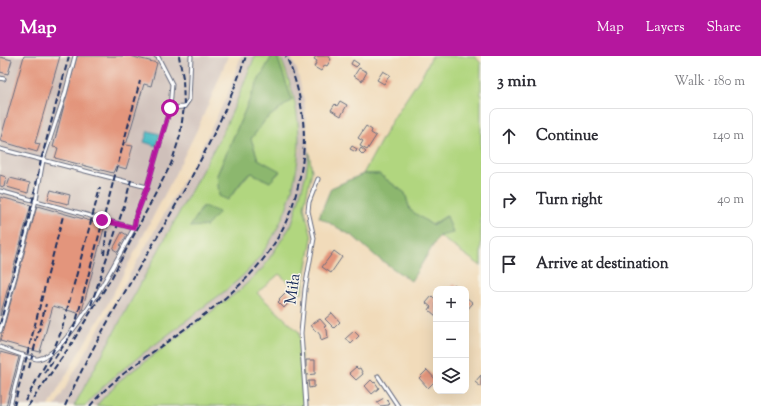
<!DOCTYPE html>
<html lang="en">
<head>
<meta charset="utf-8">
<style>
  :root { --surface:#fff; --page:#f7f7f7; --text:#2b2b33; --muted:#7c7c81; --line:#e1e1e2; --accent:#b5179e }
  body { margin:0; font-family:"Sorts Mill Goudy",serif; background:var(--page); color:var(--text) }
  .controls { position:absolute; right:12px; bottom:12px; display:grid; overflow:hidden; border-radius:8px; box-shadow:0 4px 16px #0002 }
  .controls button { width:36px; height:36px; display:grid; place-items:center; padding:0; border:0; border-bottom:1px solid var(--line); background:var(--surface); color:var(--text); font:20px sans-serif }
  .stop { position:absolute; width:12px; height:12px; margin:-9px; border:3px solid #b5179e; border-radius:50%; background:#fff }
  .stop.end { background:#b5179e; border-color:#fff; box-shadow:0 1px 4px #0008 }
  .list { margin:0; padding:0; list-style:none }
  h2 { display:flex; justify-content:space-between; align-items:center; height:52px; margin:0; padding:0 16px; font-size:17px }
  h2 small { font-size:13px; font-weight:400; color:var(--muted) }
  .list li { display:grid; grid-template-columns:26px 1fr auto; gap:12px; align-items:center; box-sizing:border-box; height:56px; margin:0 8px 8px; padding:0 8px; border:1px solid var(--line); border-radius:8px }
  .list b { display:block; font-size:15px; white-space:nowrap }
  .list em { font-size:13px; font-style:normal; color:var(--muted) }
  .icon { flex:none; width:22px; height:22px; fill:none; stroke:currentColor; stroke-width:2; stroke-linecap:round; stroke-linejoin:round }
  .map { position:relative; flex:none; width:481px; height:350px; overflow:hidden }
  header { display:flex; align-items:center; gap:24px; box-sizing:border-box; height:56px; padding:0 20px; background:var(--accent); color:#fff }
  header strong { font-size:19px }
  nav { display:flex; gap:22px; margin-inline-start:auto; font-size:14px }
  main { display:flex }
  aside { flex:1; background:var(--surface) }
  .map>svg:first-child { display:block }
  .industrial { fill:#cfc0ba }
  .green { fill:#b1d67f; stroke:#66826e }
  .forest { fill:#8cb76e; stroke:#547366 }
  .water { fill:#4ebcc4; stroke:#347691 }
  .building { fill:#e3957c }
  .lines { fill:none; stroke-linecap:round; stroke-linejoin:round }
  .service-casing { stroke:#666b7e; stroke-width:5 }
  .service { stroke:#fff; stroke-width:3 }
  .rail { stroke:#1b2f5e; stroke-width:2; stroke-dasharray:6 3; stroke-linecap:butt }
  .route { stroke:#b5179e; stroke-width:5 }
  .labels { text-anchor:middle; dominant-baseline:central; stroke-width:3; stroke-linejoin:round; paint-order:stroke }
  .street-label { font-size:16px; fill:#1b2f5e; stroke:#f7f3e8 }
</style>
</head>
<body>
<header>
<strong>Map</strong>
<nav><a>Map</a><a>Layers</a><a>Share</a></nav>
</header>
<main>
<div class="map">
<svg width="481" height="350" viewBox="0 0 481 350">
  <rect width="100%" height="100%" fill="#f7f3e8"/>
  <filter id="ink" filterUnits="userSpaceOnUse"><feTurbulence type="fractalNoise" baseFrequency=".025" numOctaves="2"/><feDisplacementMap in="SourceGraphic" scale="8" xChannelSelector="R" yChannelSelector="G"/><feConvolveMatrix kernelMatrix="1 2 1 2 8 2 1 2 1" color-interpolation-filters="sRGB"/></filter>
  <filter id="wash" filterUnits="userSpaceOnUse"><feTurbulence type="fractalNoise" baseFrequency=".012" numOctaves="4" result="noise"/><feDisplacementMap in="SourceGraphic" scale="16" xChannelSelector="R" yChannelSelector="G"/><feGaussianBlur stdDeviation="0.9" result="paint"/><feColorMatrix in="noise" values="0 0 0 0 0 0 0 0 0 0 0 0 0 0 0 0 0 1.4 0 .05"/><feComposite in="paint" operator="in"/></filter>
  <g filter="url(#wash)">
    <rect width="100%" height="100%" fill="#f1dbba"/>
    <g class="industrial">
      <path d="M0 0H228L215 33 197 74 166 136 105 253 75 303 49 350H0Z"/>
      <path d="M241 0H255L236 47 205 110 74 350H55L201 93 227 40Z"/>
      <path d="M280 0H290L297 14 304 44 309 96 306 118 292 168 263 212 240 234 119 325 96 350H85L94 339 113 321 254 208 271 185 283 163 291 137 297 114 300 93 288 19Z"/>
    </g>
    <g class="green">
      <path d="M255 0H272L256 29 217 119 228 144 246 121 252 117 270 126 280 116 258 103 251 83 266 63 292 44 277 0H280C298 44 305 83 293 130 286 159 273 185 254 208 240 224 223 237 206 249 184 266 163 283 141 299 121 315 101 330 85 350H74L223 76 236 47Z"/>
      <path d="M432 0H474L481 7V210L439 180 446 160 432 169 410 154 405 137 379 118H363L393 63 424 16Z"/>
      <path d="M309 96 312 115 304 151 312 182 302 238 279 218 257 237 299 276 305 350H96L119 325 240 234 263 212 292 168 306 118Z"/>
    </g>
    <g class="forest">
      <path d="M272 0H277L292 44 266 63 251 83 258 103 280 115 270 126 252 117 245 121 228 144 219 140 217 119 256 29Z"/>
      <path d="M363 118H379L405 137 410 154 432 169 447 160 453 177 439 180 411 225 378 202 354 181 319 161 331 132Z"/>
      <path d="M203 150 219 156 207 170 190 171Z"/>
    </g>
    <path class="water" d="M148 75 160 78 156 90 144 86Z"/>
    <g id="blocks">
      <g class="building">
        <path d="M24 0H60L35 87 40 88 37 96 0 85Z"/>
        <path d="M77 0H130L157 7 151 30 144 28 126 89 133 90 126 113 116 110 113 117 55 102 58 92 53 91Z"/>
        <path d="M316 0H330L329 2 331 3 327 10 325 9 321 15 314 11 317 5 314 3Z"/>
        <path d="M0 1 12 4 8 18 0 16Z"/>
        <path d="M353 4 359 8 356 11 351 8Z"/>
        <path d="M359 12 367 16 362 25 354 20Z"/>
        <path d="M383 15 390 19 384 28 377 24Z"/>
        <path d="M340 45 347 49 341 60 331 54 335 48 337 50Z"/>
        <path d="M366 70 372 74 371 77 376 80 367 94 360 90 363 85 358 82Z"/>
        <path d="M352 90 357 93 356 96 350 93Z"/>
        <path d="M361 92 366 96 363 99 359 95Z"/>
        <path d="M0 119 6 121 4 131 0 130Z"/>
        <path d="M10 122 30 127 28 137 7 131Z"/>
        <path d="M51 134 70 139 68 148 48 143Z"/>
        <path d="M0 141 31 149 0 260Z"/>
        <path d="M37 150 105 169 81 258 53 250 40 296 0 285Z"/>
        <path d="M122 176 127 179 120 189 121 190 118 196 113 193Z"/>
        <path d="M334 195 342 201 331 217 322 211Z"/>
        <path d="M454 228 460 233H450Z"/>
        <path d="M287 235 293 242 284 252 278 246 280 244 279 243Z"/>
        <path d="M432 240 436 244V260L429 254 431 251 426 247Z"/>
        <path d="M466 241 473 247 466 255Z"/>
        <path d="M332 257 340 266 334 272 325 263Z"/>
        <path d="M320 263 326 270 324 271 327 274 328 282 321 285 320 279 317 275 316 276 311 269Z"/>
        <path d="M354 275 359 280 351 288 346 282Z"/>
        <path d="M0 296 19 301 6 350H0Z"/>
        <path d="M306 304H315V318L306 319Z"/>
        <path d="M356 311 358 313 360 312 363 318 356 324 349 317Z"/>
        <path d="M427 314 436 324 428 332 419 322Z"/>
        <path d="M481 319V331L475 326Z"/>
        <path d="M371 324 374 327 375 326 379 332 372 338 365 330Z"/>
        <path d="M308 325H314V331L309 332Z"/>
        <path d="M384 342 386 344 387 343 389 349 380 350 377 346Z"/>
      </g>
    </g>
  </g>
  <g filter="url(#ink)">
    <use href="#blocks" fill-opacity="0" stroke="#666b7e" stroke-width="1"/>
    <g class="lines">
      <defs>
        <g id="service">
          <path d="M0 22 4 23"/>
          <path d="M170 52 184 51 189 44 191 0"/>
          <path d="M0 93 147 131"/>
          <path d="M0 135 134 172"/>
          <path d="M0 275 36 144 43 104 65 38 75 0"/>
          <path d="M0 291C8 294 31 303 38 303 69 299 119 199 134 172L136 160 147 131 170 52 172 28 158 1 156 0"/>
          <path d="M378 320 398 350"/>
          <path d="M10 350 23 299"/>
          <path d="M306 350 301 277 305 233 314 182 308 155 309 146 318 123"/>
        </g>
      </defs>
      <use href="#service" class="service-casing"/>
      <use href="#service" class="service"/>
      <g class="rail">
        <path d="M104 199 108 160"/>
        <path d="M91 249 125 147 131 124"/>
        <path d="M0 268 29 162 41 104 69 0"/>
        <path d="M29 312 46 248"/>
        <path d="M44 317 69 282 76 266 140 25"/>
        <path d="M25 345 53 295 61 276 100 132"/>
        <path d="M14 350 63 160"/>
        <path d="M28 350 70 290 112 221 171 108 180 80 184 51 183 22 179 0"/>
        <path d="M65 350C118 230 204 125 246 0"/>
        <path d="M90 350C109 327 133 310 157 293 226 243 286 206 301 115 308 77 302 36 286 0"/>
      </g>
    </g>
  </g>
  <g class="lines" filter="url(#ink)">
    <path class="route" d="M102 164 134 172 136 160 147 131 170 52"/>
  </g>
  <g class="labels">
    <g class="street-label">
      <text transform="translate(294 233) rotate(-82)">Miła</text>
    </g>
  </g>
</svg>
<div class="controls">
<button>+</button>
<button>−</button>
<button><svg class="icon" aria-label="layers" viewBox="0 0 24 24"><path d="M12 4l9 5-9 5-9-5zM3 14l9 5 9-5"/></svg></button>
</div>
<div class="stop" style="left:170px;top:52px"></div>
<div class="stop end" style="left:102px;top:164px"></div>
</div>
<aside>
<h2>3 min<small>Walk · 180 m</small></h2>
<ul class="list">
<li><svg class="icon" aria-label="ahead" viewBox="0 0 24 24"><path d="M12 20V5M6 11l6-6 6 6"/></svg><div><b>Continue</b></div><em>140 m</em></li>
<li><svg class="icon" aria-label="right" viewBox="0 0 24 24"><path d="M7 20v-9h11M14 6l5 5-5 5"/></svg><div><b>Turn right</b></div><em>40 m</em></li>
<li><svg class="icon" aria-label="arrive" viewBox="0 0 24 24"><path d="M6 21V4h12l-3 4 3 4H6"/></svg><div><b>Arrive at destination</b></div></li>
</ul>
</aside>
</main>
</body>
</html>
